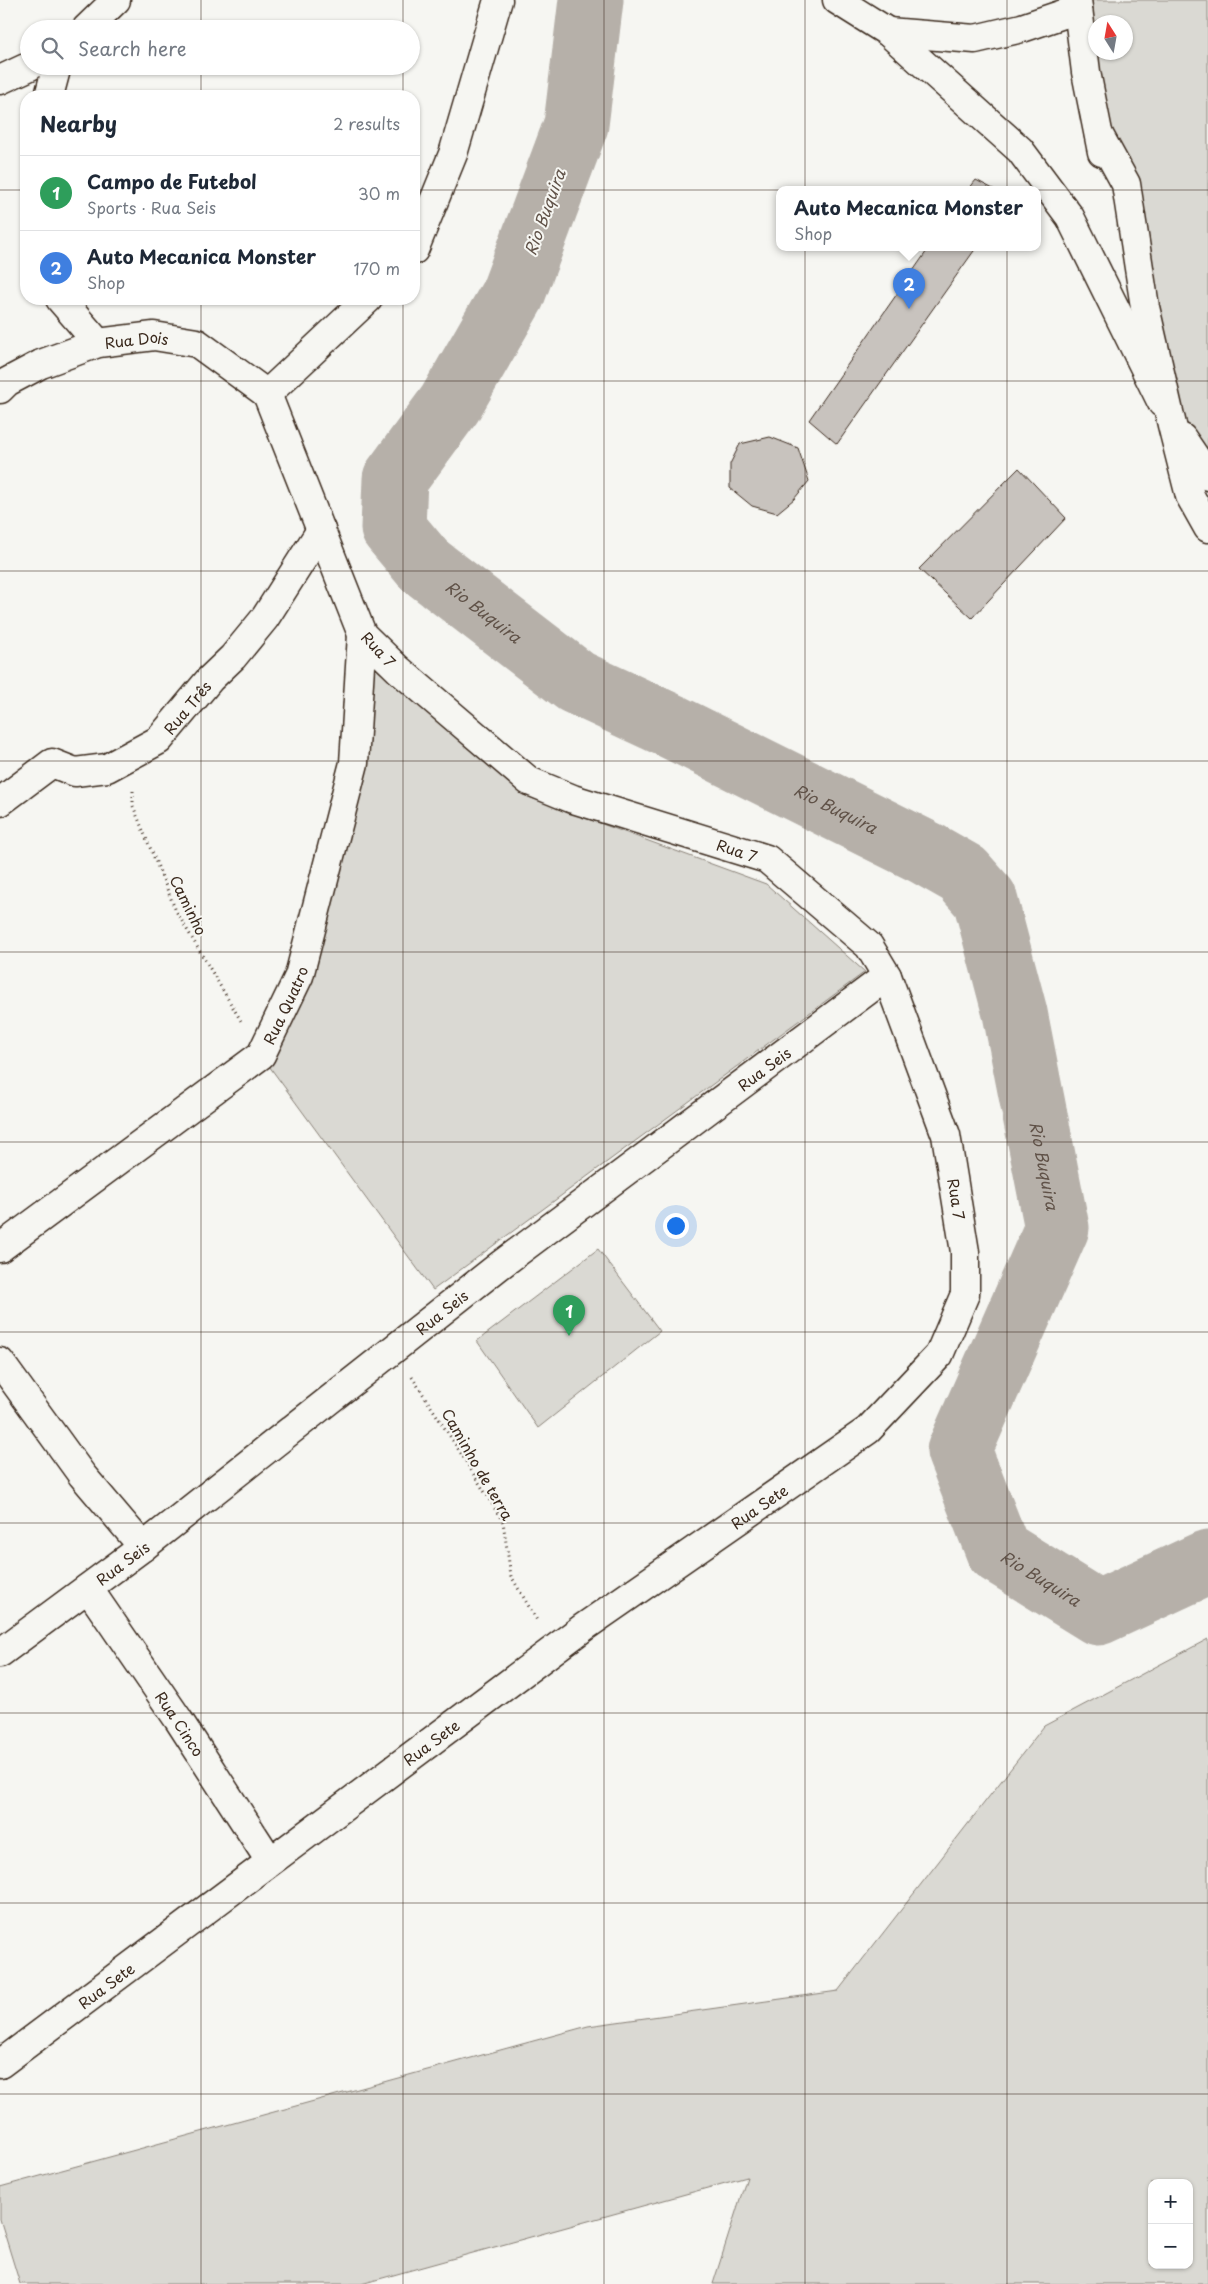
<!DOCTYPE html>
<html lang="en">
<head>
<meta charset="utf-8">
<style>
  :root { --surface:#fff; --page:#f2f2f3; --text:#1f2937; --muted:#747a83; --line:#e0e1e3; --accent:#b45309 }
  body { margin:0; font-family:"Playpen Sans",sans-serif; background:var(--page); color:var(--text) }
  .controls { position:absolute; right:15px; bottom:15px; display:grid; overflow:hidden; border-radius:10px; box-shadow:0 1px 4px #0004 }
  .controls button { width:45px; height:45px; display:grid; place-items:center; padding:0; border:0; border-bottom:1px solid var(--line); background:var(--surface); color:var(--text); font:25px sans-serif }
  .compass { position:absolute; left:1088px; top:15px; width:45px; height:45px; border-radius:50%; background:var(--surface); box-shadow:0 1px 4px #0004; rotate:349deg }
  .you { position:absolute; left:675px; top:1225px; width:18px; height:18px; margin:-12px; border:4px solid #fff; border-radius:50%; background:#1a73e8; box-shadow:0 0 0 8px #1a73e833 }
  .badge { display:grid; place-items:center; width:32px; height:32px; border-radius:50%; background:var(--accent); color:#fff; font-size:16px; font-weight:700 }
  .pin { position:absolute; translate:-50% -41px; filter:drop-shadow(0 1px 2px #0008) }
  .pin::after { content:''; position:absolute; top:26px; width:18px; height:15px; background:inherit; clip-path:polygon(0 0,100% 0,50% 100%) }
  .popup { position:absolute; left:776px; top:186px; width:265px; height:65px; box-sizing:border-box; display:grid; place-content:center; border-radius:10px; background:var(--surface); filter:drop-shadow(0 1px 4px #0005); font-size:16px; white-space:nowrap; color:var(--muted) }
  .popup b { font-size:19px; color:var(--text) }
  .popup::after { content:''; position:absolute; left:50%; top:100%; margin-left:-10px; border:10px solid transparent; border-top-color:var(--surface) }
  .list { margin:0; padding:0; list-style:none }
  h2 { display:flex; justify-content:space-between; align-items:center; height:65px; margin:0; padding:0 20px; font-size:21px }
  h2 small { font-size:16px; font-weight:400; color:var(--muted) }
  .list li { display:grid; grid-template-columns:32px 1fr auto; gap:15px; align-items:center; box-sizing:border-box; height:75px; padding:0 20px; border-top:1px solid var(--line) }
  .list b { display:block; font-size:19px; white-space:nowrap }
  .list p { margin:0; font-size:16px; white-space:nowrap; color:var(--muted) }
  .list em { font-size:16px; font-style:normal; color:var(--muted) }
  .icon { flex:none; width:28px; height:28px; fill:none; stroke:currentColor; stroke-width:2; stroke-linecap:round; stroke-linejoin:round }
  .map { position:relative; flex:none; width:1208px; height:2284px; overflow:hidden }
  .search { position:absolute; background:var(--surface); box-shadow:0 1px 4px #0004; left:20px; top:20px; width:400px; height:55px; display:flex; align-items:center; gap:12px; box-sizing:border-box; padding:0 18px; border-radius:28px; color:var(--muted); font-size:19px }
  .panel { position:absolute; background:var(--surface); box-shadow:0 1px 4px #0004; left:20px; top:90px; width:400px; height:215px; border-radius:20px }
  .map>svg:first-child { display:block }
  .green { fill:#dad9d3; stroke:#8a8278; fill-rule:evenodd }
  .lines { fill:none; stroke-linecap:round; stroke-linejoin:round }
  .river { stroke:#b6b0a9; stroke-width:65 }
  .building { fill:#c8c3be; stroke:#3b2a1e }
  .street-casing { stroke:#3b2a1e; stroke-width:31 }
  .secondary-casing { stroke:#3b2a1e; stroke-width:31 }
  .path { stroke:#3b2a1e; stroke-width:3; stroke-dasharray:1 4; stroke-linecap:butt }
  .street { stroke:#f6f6f2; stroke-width:28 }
  .secondary { stroke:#f6f6f2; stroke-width:28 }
  .grid { fill:none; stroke:#3b2a1e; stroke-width:1; stroke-opacity:0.55 }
  .labels { text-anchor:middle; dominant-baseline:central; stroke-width:4; stroke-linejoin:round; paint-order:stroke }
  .street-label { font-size:15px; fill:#3b2a1e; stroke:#f6f6f2 }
  .water-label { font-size:16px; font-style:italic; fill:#605248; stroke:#f6f6f2 }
</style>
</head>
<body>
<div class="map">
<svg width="1208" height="2284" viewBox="0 0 1208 2284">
  <rect width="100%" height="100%" fill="#f6f6f2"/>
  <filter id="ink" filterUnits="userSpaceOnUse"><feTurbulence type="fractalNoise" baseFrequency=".02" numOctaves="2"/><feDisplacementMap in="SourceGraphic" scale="10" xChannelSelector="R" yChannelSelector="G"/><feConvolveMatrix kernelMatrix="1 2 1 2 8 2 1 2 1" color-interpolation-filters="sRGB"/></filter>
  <g filter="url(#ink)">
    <g class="green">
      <path d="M1077 0H1208V481L1172 425 1145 307 1099 135ZM1096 22H1126V52H1096Z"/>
      <path d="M361 656 523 795 766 884 865 972 433 1290 261 1055 299 976Z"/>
      <path d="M598 1249 660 1331 538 1428 477 1341Z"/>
      <path d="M1208 1639V2284H713L747 2177 361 2284H20L0 2219V2187L588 2026 838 1991 1044 1726ZM1152 2183H1189V2265H1152Z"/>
    </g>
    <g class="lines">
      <path class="river" id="s1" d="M591 0 576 125 513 294 450 404 395 479 393 528 424 565 576 682 673 727 926 853 963 874 985 899 1015 1013 1057 1228 959 1451 998 1551 1098 1613 1208 1562"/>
    </g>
    <g class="building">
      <path d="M976 180 995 190H968Z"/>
      <path d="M929 248H976L837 444 809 420Z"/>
      <path d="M770 437 798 448 809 481 794 499 777 513 752 506 730 488V464L740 444Z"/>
      <path d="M1019 468 1066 518 972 618 919 569Z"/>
    </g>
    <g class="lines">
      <defs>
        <g id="street">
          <path d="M837 0 888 32 1020 150 1070 217 1162 403"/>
          <path d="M86 29 116 0"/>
          <path d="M888 32 975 39 1022 28 1078 9"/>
          <path d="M0 80 30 66"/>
          <path d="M49 96 57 66"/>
          <path d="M414 250 453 154 498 0"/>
          <path d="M60 299 98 343"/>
          <path id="s2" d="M0 389 7 382 41 364 98 343 154 336 197 343 267 394"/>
          <path d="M267 394 368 299"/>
          <path id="s3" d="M0 802 52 763 75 772 107 768 159 740 210 679 233 657 265 618 321 530"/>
          <path id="s4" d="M0 1248 261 1055 299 976 354 763 362 634"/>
          <path d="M0 1362 82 1475 143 1547"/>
          <path id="s5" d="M88 1588 178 1719 270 1861"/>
          <path id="s6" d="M0 1653 143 1547 499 1266 887 976"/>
          <path id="s7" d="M0 2064 584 1627 868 1430 939 1355 965 1294V1252L946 1135 887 976 869 946 767 859 573 799 529 781 398 669 362 634 267 394"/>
        </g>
        <g id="secondary">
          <path d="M1077 0 1086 72 1102 152"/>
          <path d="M1099 135 1126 184 1145 307 1172 425 1190 496 1208 528"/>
          <path d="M1182 438 1208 476"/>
        </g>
      </defs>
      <use href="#street" class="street-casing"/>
      <use href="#secondary" class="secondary-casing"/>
      <g class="path">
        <path d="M133 791V806L176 911 241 1021"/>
        <path d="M412 1377 462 1455 503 1522 511 1576 538 1622"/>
      </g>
      <use href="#street" class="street"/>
      <use href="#secondary" class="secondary"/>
    </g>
  </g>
  <path class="grid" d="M201 0V29M403 0V29M604 0V2284M805 0V2284M1007 0V2284M201 66V96M403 66V96M0 190H26M414 190H1208M201 299V2284M403 299V2284M0 381H1208M0 571H1208M0 761H1208M0 952H1208M0 1142H1208M0 1332H1208M0 1523H1208M0 1713H1208M0 1903H1208M0 2094H1208"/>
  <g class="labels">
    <g class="street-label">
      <text stroke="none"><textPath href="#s2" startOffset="148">Rua Dois</textPath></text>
      <text transform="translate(379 649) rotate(47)">Rua 7</text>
      <text stroke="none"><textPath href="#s3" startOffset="224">Rua Três</textPath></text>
      <text transform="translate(737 850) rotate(18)">Rua 7</text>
      <text transform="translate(189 905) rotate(64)">Caminho</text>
      <text stroke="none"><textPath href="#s4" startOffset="380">Rua Quatro</textPath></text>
      <text stroke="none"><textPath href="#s6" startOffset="962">Rua Seis</textPath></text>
      <text transform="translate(957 1199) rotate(81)">Rua 7</text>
      <text stroke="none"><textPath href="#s6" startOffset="558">Rua Seis</textPath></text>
      <text transform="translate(478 1464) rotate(60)">Caminho de terra</text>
      <text stroke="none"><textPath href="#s7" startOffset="942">Rua Sete</textPath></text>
      <text stroke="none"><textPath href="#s6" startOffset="152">Rua Seis</textPath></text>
      <text stroke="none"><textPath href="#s5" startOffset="164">Rua Cinco</textPath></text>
      <text stroke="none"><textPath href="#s7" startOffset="538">Rua Sete</textPath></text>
      <text stroke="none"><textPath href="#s7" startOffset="132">Rua Sete</textPath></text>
    </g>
    <g class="water-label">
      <text transform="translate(544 212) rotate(-70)">Rio Buquira</text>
      <text stroke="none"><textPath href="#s1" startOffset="699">Rio Buquira</textPath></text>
      <text stroke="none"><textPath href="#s1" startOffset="1104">Rio Buquira</textPath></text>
      <text stroke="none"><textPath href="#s1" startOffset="1554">Rio Buquira</textPath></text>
      <text stroke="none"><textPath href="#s1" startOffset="2019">Rio Buquira</textPath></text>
    </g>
  </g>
</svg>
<div class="controls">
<button>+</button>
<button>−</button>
</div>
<svg class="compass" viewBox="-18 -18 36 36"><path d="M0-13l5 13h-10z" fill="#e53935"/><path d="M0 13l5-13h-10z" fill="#747a83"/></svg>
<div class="you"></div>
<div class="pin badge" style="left:569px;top:1336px;background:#2e9e5b">1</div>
<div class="pin badge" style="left:909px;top:309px;background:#3f7fe0">2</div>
<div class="popup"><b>Auto Mecanica Monster</b>Shop</div>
<div class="search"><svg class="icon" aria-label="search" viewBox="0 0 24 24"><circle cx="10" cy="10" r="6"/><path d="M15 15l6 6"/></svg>Search here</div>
<section class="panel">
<h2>Nearby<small>2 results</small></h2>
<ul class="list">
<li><span class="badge" style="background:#2e9e5b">1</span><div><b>Campo de Futebol</b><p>Sports · Rua Seis</p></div><em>30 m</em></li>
<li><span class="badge" style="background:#3f7fe0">2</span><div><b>Auto Mecanica Monster</b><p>Shop</p></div><em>170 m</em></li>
</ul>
</section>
</div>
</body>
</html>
